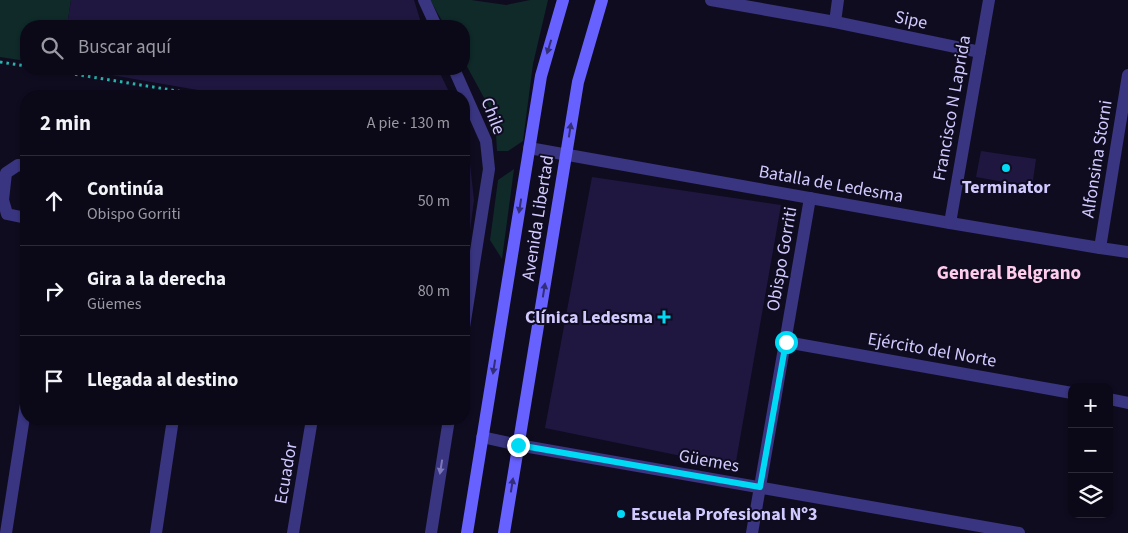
<!DOCTYPE html>
<html lang="es">
<head>
<meta charset="utf-8">
<style>
  :root { --surface:#0b0918; --page:#191725; --text:#f1f3f6; --muted:#9a9aa2; --line:#2b2a37 }
  body { margin:0; font-family:"Source Sans 3",sans-serif; background:var(--page); color:var(--text) }
  .controls { position:absolute; right:15px; bottom:15px; display:grid; overflow:hidden; border-radius:10px; box-shadow:0 1px 4px #0004 }
  .controls button { width:45px; height:45px; display:grid; place-items:center; padding:0; border:0; border-bottom:1px solid var(--line); background:var(--surface); color:var(--text); font:25px sans-serif }
  .stop { position:absolute; width:15px; height:15px; margin:-11px; border:4px solid #00daf5; border-radius:50%; background:#fff }
  .stop.end { background:#00daf5; border-color:#fff; box-shadow:0 1px 5px #0008 }
  .list { margin:0; padding:0; list-style:none }
  h2 { display:flex; justify-content:space-between; align-items:center; height:65px; margin:0; padding:0 20px; font-size:21px }
  h2 small { font-size:16px; font-weight:400; color:var(--muted) }
  .list li { display:grid; grid-template-columns:32px 1fr auto; gap:15px; align-items:center; box-sizing:border-box; height:90px; padding:0 20px; border-top:1px solid var(--line) }
  .list b { display:block; font-size:19px; white-space:nowrap }
  .list p { margin:0; font-size:16px; white-space:nowrap; color:var(--muted) }
  .list em { font-size:16px; font-style:normal; color:var(--muted) }
  .icon { flex:none; width:28px; height:28px; fill:none; stroke:currentColor; stroke-width:2; stroke-linecap:round; stroke-linejoin:round }
  .map { position:relative; flex:none; width:1128px; height:533px; overflow:hidden }
  .search { position:absolute; background:var(--surface); box-shadow:0 1px 4px #0004; left:20px; top:20px; width:450px; height:55px; display:flex; align-items:center; gap:12px; box-sizing:border-box; padding:0 18px; border-radius:20px; color:var(--muted); font-size:19px }
  .panel { position:absolute; background:var(--surface); box-shadow:0 1px 4px #0004; left:20px; top:90px; width:450px; height:335px; border-radius:20px }
  .map>svg:first-child { display:block }
  .green { fill:#0f2a29 }
  .building { fill:#201741 }
  .lines { fill:none; stroke-linecap:round; stroke-linejoin:round }
  .path { stroke:#29b4ad; stroke-width:3; stroke-dasharray:2.5 4; stroke-linecap:butt }
  .minor { stroke:#393580; stroke-width:12 }
  .secondary { stroke:#6761ff; stroke-width:12 }
  .oneway { fill:#322e79 }
  .oneway2 { fill:#7d78b9 }
  .route { stroke:#00daf5; stroke-width:6 }
  .poi-dot { fill:#00daf5; stroke:#0f0c20; stroke-width:2 }
  .labels { text-anchor:middle; dominant-baseline:central; stroke-width:4; stroke-linejoin:round; paint-order:stroke }
  .street-label { font-size:18px; fill:#d1caff; stroke:#0f0c20 }
  .poi-label { font-size:18px; font-weight:bold; fill:#d1caff; stroke:#0f0c20 }
  .neighbourhood-label { font-size:19px; font-weight:bold; fill:#ffccec; stroke:#0f0c20 }
</style>
</head>
<body>
<div class="map">
<svg width="1128" height="533" viewBox="0 0 1128 533">
  <rect width="100%" height="100%" fill="#0f0c20"/>
  <g class="green">
    <path d="M0 0H71L67 26H26V61L0 57Z"/>
    <path d="M430 0H471L506 5 530 0H548L533 64 523 141 508 151H497L495 118 464 61V26H445Z"/>
    <path d="M514 169 502 259 490 240 498 180Z"/>
  </g>
  <g class="building">
    <path d="M71 0H414L422 26H67Z"/>
    <path d="M77 69H438L451 96H214L215 93Z"/>
    <path d="M464 129 467 137 474 200 468 245 464 247Z"/>
    <path d="M981 151 1036 159 1032 187 976 177Z"/>
    <path d="M592 177 781 205 735 467 545 428Z"/>
  </g>
  <g class="lines">
    <g class="path">
      <path d="M0 62 26 66"/>
      <path d="M43 69 208 96"/>
    </g>
    <g class="minor">
      <path d="M424 0 436 26"/>
      <path d="M711 0 835 22 980 52"/>
      <path d="M835 22 838 0"/>
      <path d="M454 69 486 141 489 169 464 327"/>
      <path d="M529 148 950 223 1100 248 1128 252"/>
      <path d="M26 166 18 165 6 173 3 200 7 214 26 218"/>
      <path d="M950 223 989 0"/>
      <path d="M1100 248 1128 75"/>
      <path d="M786 342 1072 393"/>
      <path d="M1109 399 1128 403"/>
      <path d="M482 437 518 445 1019 533"/>
      <path d="M6 533 26 404"/>
      <path d="M156 533 173 419"/>
      <path d="M293 533 312 419"/>
      <path d="M431 533 449 419"/>
      <path d="M752 533 810 198"/>
    </g>
    <g class="secondary">
      <path d="M467 533 541 76 563 0"/>
      <path d="M504 533 578 82 602 0"/>
    </g>
  </g>
  <defs><path id="oneway-solid" d="M-6-.8H1V-3.2L6.5 0L1 3.2V.8H-6Z" transform="scale(1.25)"/></defs>
  <g class="oneway">
    <use href="#oneway-solid" transform="translate(549 47) rotate(107)"/>
    <use href="#oneway-solid" transform="translate(570 130) rotate(-81)"/>
    <use href="#oneway-solid" transform="translate(520 206) rotate(99)"/>
    <use href="#oneway-solid" transform="translate(544 290) rotate(-81)"/>
    <use href="#oneway-solid" transform="translate(494 367) rotate(99)"/>
    <use href="#oneway-solid" transform="translate(512 485) rotate(-81)"/>
  </g>
  <use class="oneway2" href="#oneway-solid" transform="translate(441 467) rotate(99)"/>
  <g class="lines">
    <path class="route" d="M518 445 760 487 786 342"/>
  </g>
  <g class="poi-dot">
    <circle cx="1006" cy="168" r="5"/>
    <path d="M661.5 309.5h5v5h5v5h-5v5h-5v-5h-5v-5h5z"/>
    <circle cx="621" cy="514" r="5"/>
  </g>
  <g class="labels">
    <g class="street-label">
      <text transform="translate(911 20) rotate(12)">Sipe</text>
      <text transform="translate(952 108) rotate(-80)">Francisco N Laprida</text>
      <text transform="translate(493 116) rotate(69)">Chile</text>
      <text transform="translate(1097 159) rotate(-81)">Alfonsina Storni</text>
      <text transform="translate(831 184) rotate(10)">Batalla de Ledesma</text>
      <text transform="translate(538 218) rotate(-81)">Avenida Libertad</text>
      <text transform="translate(782 259) rotate(-80)">Obispo Gorriti</text>
      <text transform="translate(932 350) rotate(10)">Ejército del Norte</text>
      <text transform="translate(709 461) rotate(10)">Güemes</text>
      <text transform="translate(286 473) rotate(-80)">Ecuador</text>
    </g>
    <g class="poi-label">
      <text x="1006" y="187">Terminator</text>
      <text x="653" y="317" text-anchor="end">Clínica Ledesma</text>
      <text x="631" y="514" text-anchor="start">Escuela Profesional Nº3</text>
    </g>
    <g class="neighbourhood-label">
      <text x="1009" y="273">General Belgrano</text>
    </g>
  </g>
</svg>
<div class="controls">
<button>+</button>
<button>−</button>
<button><svg class="icon" aria-label="layers" viewBox="0 0 24 24"><path d="M12 4l9 5-9 5-9-5zM3 14l9 5 9-5"/></svg></button>
</div>
<div class="stop" style="left:786px;top:342px"></div>
<div class="stop end" style="left:518px;top:445px"></div>
<div class="search"><svg class="icon" aria-label="search" viewBox="0 0 24 24"><circle cx="10" cy="10" r="6"/><path d="M15 15l6 6"/></svg>Buscar aquí</div>
<section class="panel">
<h2>2 min<small>A pie · 130 m</small></h2>
<ul class="list">
<li><svg class="icon" aria-label="ahead" viewBox="0 0 24 24"><path d="M12 20V5M6 11l6-6 6 6"/></svg><div><b>Continúa</b><p>Obispo Gorriti</p></div><em>50 m</em></li>
<li><svg class="icon" aria-label="right" viewBox="0 0 24 24"><path d="M7 20v-9h11M14 6l5 5-5 5"/></svg><div><b>Gira a la derecha</b><p>Güemes</p></div><em>80 m</em></li>
<li><svg class="icon" aria-label="arrive" viewBox="0 0 24 24"><path d="M6 21V4h12l-3 4 3 4H6"/></svg><div><b>Llegada al destino</b></div></li>
</ul>
</section>
</div>
</body>
</html>
